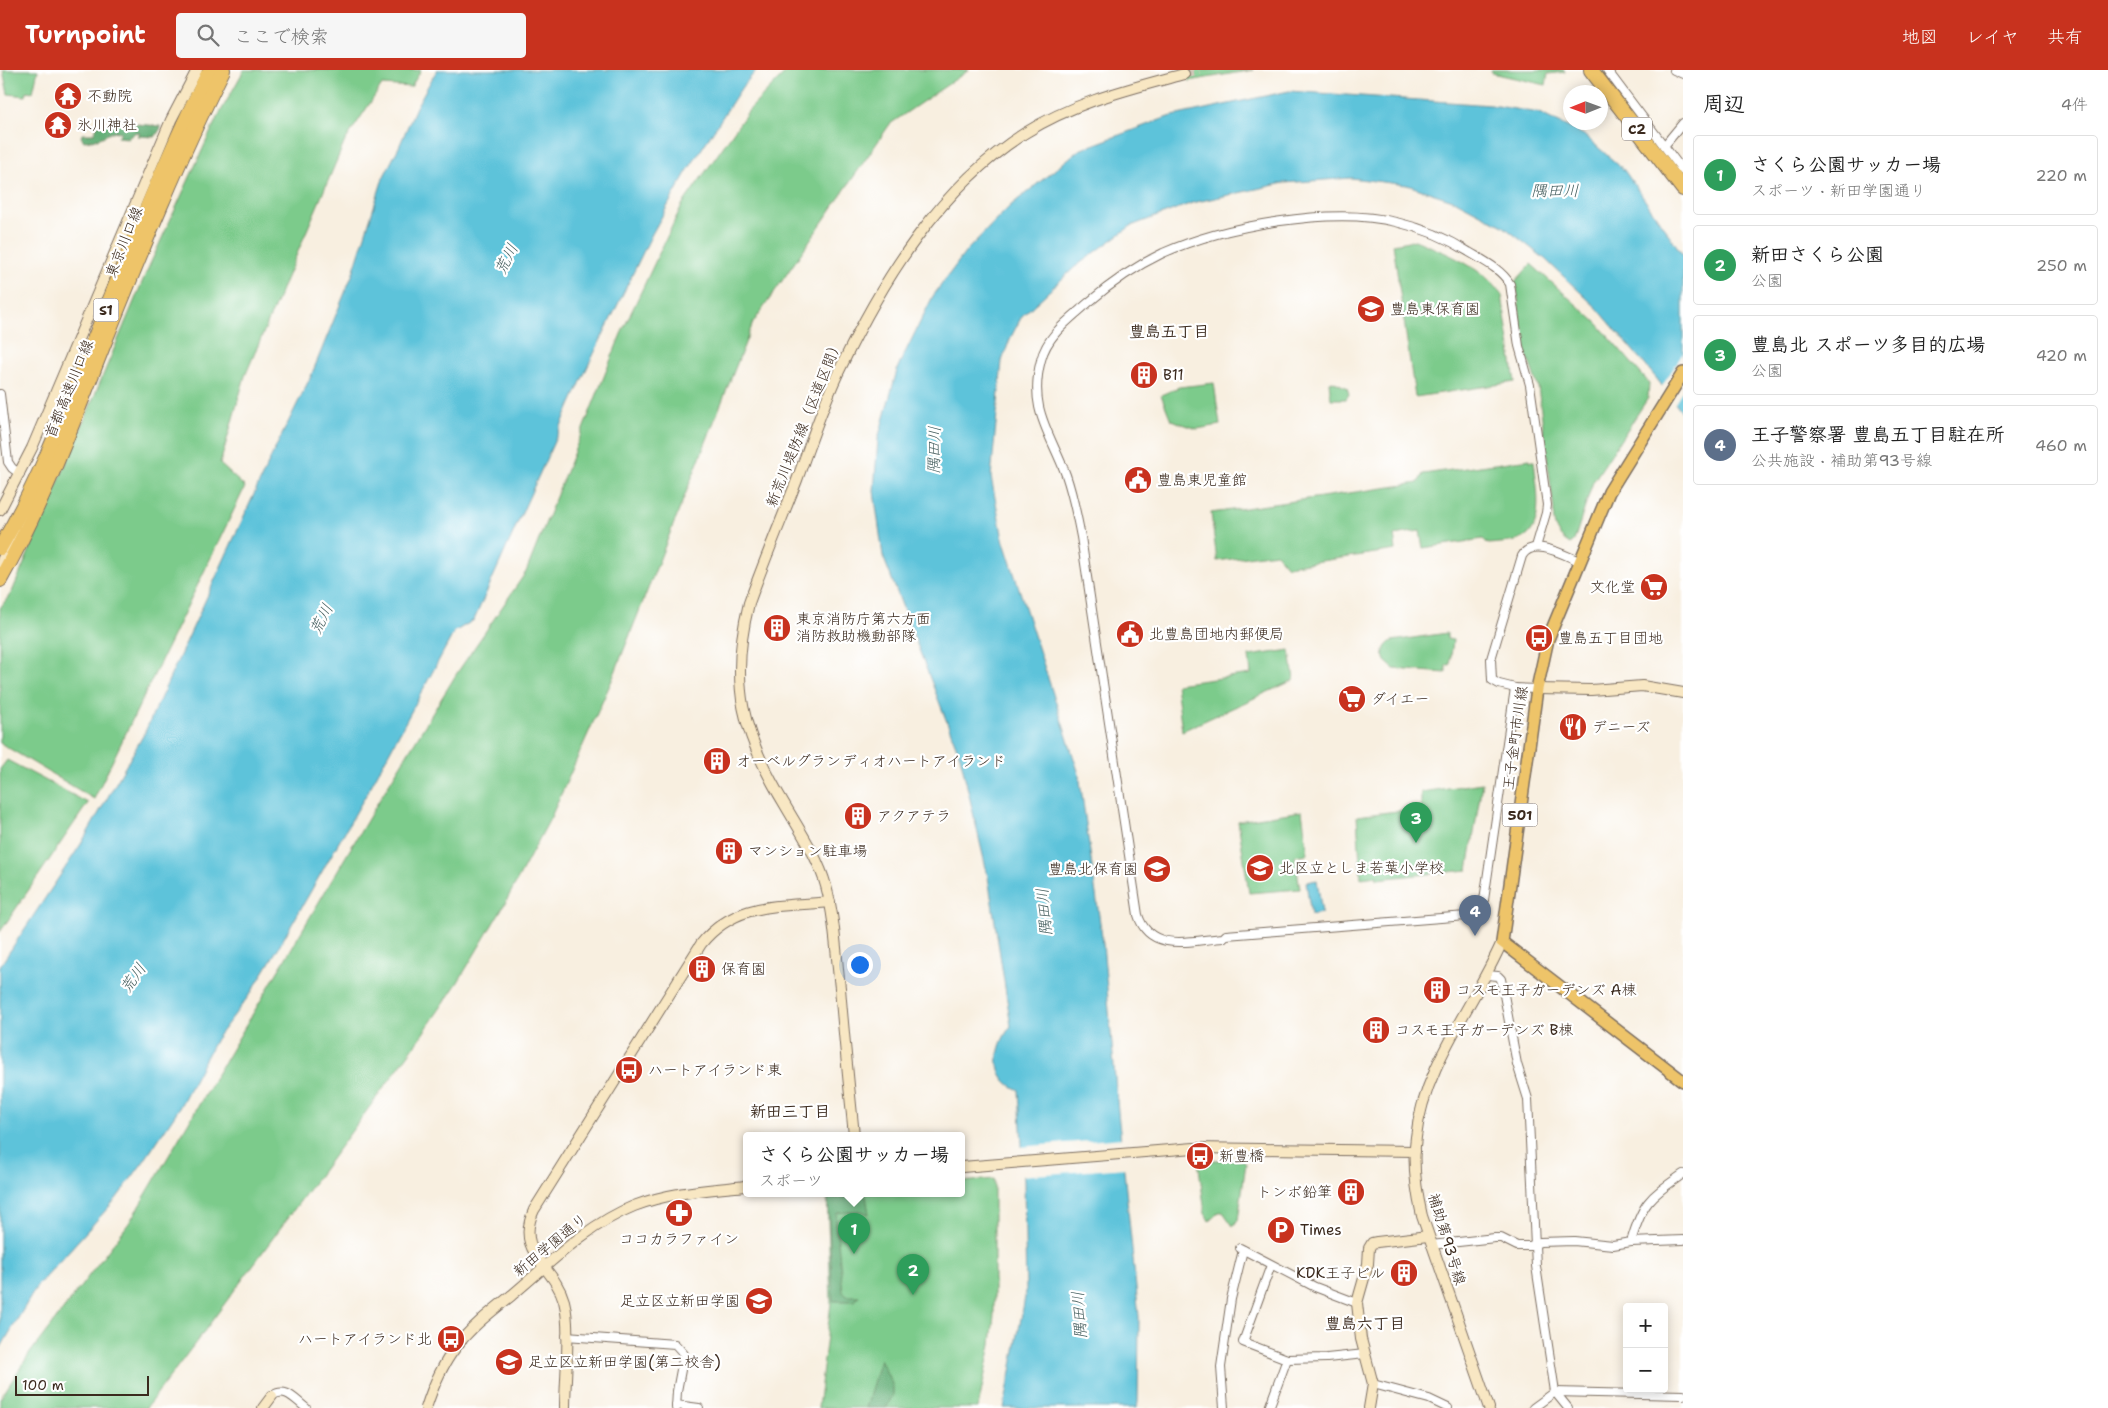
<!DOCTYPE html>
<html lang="ja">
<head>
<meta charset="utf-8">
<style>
  :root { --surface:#fff; --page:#f6f6f6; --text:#222; --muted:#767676; --line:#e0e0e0; --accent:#c8321e }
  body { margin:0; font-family:"Shantell Sans","Klee One",sans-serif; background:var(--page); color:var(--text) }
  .controls { position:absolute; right:15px; bottom:15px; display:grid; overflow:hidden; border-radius:5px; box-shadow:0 2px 12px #0003 }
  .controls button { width:45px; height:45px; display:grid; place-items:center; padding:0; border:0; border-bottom:1px solid var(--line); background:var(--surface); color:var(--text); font:25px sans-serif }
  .compass { position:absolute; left:1563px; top:15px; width:45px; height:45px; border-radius:50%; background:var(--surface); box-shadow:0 2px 12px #0003; rotate:269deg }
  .scale { position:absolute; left:15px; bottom:12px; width:134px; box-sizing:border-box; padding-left:5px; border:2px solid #3b2a1e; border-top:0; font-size:14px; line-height:18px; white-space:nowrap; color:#3b2a1e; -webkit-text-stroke:4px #fff; paint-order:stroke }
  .you { position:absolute; left:859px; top:894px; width:18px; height:18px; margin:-12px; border:4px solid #fff; border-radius:50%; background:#1a73e8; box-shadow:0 0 0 8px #1a73e833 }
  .badge { display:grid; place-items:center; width:32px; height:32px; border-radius:50%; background:var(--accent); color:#fff; font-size:16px; font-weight:700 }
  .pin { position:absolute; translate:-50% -41px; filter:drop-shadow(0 1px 2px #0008) }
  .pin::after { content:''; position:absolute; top:26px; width:18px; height:15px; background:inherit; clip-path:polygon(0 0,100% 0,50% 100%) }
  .popup { position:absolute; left:743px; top:1062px; width:222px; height:65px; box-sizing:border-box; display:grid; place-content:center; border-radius:5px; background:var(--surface); filter:drop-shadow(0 1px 4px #0005); font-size:16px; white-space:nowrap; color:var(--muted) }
  .popup b { font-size:19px; color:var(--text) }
  .popup::after { content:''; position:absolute; left:50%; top:100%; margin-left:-10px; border:10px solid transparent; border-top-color:var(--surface) }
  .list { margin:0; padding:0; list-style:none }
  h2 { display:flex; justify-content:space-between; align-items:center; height:65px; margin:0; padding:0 20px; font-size:21px }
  h2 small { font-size:16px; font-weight:400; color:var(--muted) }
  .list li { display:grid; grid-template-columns:32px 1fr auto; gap:15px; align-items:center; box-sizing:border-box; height:80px; margin:0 10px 10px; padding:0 10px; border:1px solid var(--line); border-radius:5px }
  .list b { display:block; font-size:19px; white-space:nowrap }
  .list p { margin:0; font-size:16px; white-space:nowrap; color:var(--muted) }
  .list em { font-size:16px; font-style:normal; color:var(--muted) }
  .icon { flex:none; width:28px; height:28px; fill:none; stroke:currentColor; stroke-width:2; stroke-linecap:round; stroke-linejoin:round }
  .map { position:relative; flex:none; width:1683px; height:1338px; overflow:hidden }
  header { display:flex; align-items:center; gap:30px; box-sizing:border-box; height:70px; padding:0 25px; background:var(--accent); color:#fff }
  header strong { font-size:24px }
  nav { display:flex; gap:28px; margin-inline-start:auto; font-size:18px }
  .search { width:350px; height:45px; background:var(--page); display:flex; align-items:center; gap:12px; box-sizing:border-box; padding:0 18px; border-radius:5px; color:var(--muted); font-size:19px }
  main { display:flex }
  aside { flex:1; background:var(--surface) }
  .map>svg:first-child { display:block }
  .green { fill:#7bcb8b; stroke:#5b7a54 }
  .forest { fill:#64af77; stroke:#506c4a }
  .water { fill:#5dc3da; stroke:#4c767c }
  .pier { fill:#f8efe0 }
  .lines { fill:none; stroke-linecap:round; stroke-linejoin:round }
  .secondary-tunnel { stroke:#d2c8b9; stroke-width:10; stroke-dasharray:10 5; stroke-linecap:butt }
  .street-casing { stroke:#7d6f62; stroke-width:10 }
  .secondary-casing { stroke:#7d6f62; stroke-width:12 }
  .primary-casing { stroke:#7d6f62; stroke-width:14 }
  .highway-casing { stroke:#7d6f62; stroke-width:16 }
  .street { stroke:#fff; stroke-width:8 }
  .secondary { stroke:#f8e7c3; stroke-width:10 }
  .primary { stroke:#eec469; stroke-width:11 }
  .highway { stroke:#eec469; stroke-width:14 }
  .labels { text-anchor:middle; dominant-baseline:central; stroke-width:4.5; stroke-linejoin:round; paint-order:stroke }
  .shield { fill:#fff; stroke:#766a62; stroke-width:1 }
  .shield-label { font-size:14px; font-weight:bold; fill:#3b2a1e }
  .poi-label { font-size:15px; fill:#3b2a1e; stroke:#fff; text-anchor:start }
  .street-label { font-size:15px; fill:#3b2a1e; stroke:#fff }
  .water-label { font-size:16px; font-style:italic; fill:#476060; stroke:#fff }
  .neighbourhood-label { font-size:16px; font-weight:bold; fill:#3b2a1e; stroke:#fff }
</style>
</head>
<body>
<header>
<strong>Turnpoint</strong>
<div class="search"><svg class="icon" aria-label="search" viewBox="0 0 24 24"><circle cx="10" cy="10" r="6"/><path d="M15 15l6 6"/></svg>ここで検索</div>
<nav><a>地図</a><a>レイヤ</a><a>共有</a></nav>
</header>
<main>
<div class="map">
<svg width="1683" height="1338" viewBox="0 0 1683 1338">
  <rect width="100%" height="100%" fill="#fff"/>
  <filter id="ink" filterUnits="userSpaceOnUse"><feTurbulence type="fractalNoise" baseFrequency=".02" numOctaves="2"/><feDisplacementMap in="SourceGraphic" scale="10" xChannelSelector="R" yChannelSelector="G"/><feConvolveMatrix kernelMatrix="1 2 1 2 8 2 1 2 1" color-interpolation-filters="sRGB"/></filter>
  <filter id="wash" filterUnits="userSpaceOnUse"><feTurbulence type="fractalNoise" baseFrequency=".0096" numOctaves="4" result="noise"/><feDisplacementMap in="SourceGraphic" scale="20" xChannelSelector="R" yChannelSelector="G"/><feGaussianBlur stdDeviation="1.12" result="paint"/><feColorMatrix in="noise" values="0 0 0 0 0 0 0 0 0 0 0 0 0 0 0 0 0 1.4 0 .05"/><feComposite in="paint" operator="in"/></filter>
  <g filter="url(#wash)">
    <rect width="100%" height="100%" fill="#f8efe0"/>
    <g class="green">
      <path d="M3 0H38L33 22 27 21 26 26 8 24Z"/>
      <path d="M244 0H421L411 17 382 15 345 71 245 306 220 394 245 417 94 729 0 673V538L12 522 146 203 216 50Z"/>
      <path d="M788 0H969L890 54 753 253 612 610 551 747 504 835 458 912 413 978 203 1263 146 1338H0V1329L30 1283 129 1153 381 727 457 603 526 502 621 264 682 135 749 40Z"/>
      <path d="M1186 0H1253L1189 11Z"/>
      <path d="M1491 0H1564L1565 2 1548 4 1546 15 1492 3Z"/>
      <path d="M1415 170C1444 182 1485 198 1502 225L1515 312 1415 327 1393 174Z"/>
      <path d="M1531 194 1596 252 1649 313 1648 328 1593 412 1574 471 1570 474C1557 466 1552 455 1554 440L1538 317 1523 274 1517 220 1514 213Z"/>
      <path d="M1333 311 1347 318 1349 324 1346 329H1331L1329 312Z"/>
      <path d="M1214 313 1220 355 1197 359 1171 350 1161 325 1179 317Z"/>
      <path d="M1530 389V391H1534C1536 412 1547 462 1519 470 1509 473 1498 473 1488 474L1483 469 1423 478 1420 461 1394 465 1396 480 1287 496 1276 483 1217 491 1211 443 1418 413 1423 404Z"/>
      <path d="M1447 563V569L1453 570 1450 595H1446V603L1394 599 1385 591C1381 582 1385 575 1392 571Z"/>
      <path d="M1290 580 1294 610 1182 661 1176 614 1251 604 1249 586Z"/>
      <path d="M7 690 88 733 0 862V699Z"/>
      <path d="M1482 713 1468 800 1377 809V806L1361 808 1357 746 1421 738V722Z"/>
      <path d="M1302 741 1308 784 1295 786 1300 819 1249 823 1238 751Z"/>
      <path d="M1198 1090H1243L1246 1093 1238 1150 1233 1156 1223 1142H1219L1209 1151 1205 1143Z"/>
      <path d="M994 1109V1245L991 1274 978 1338H818L831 1233 827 1125 850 1123H962V1112Z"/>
    </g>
    <g class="forest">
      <path d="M113 52 160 56 161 58 155 67 138 66 140 63 136 62 128 68 118 67 121 62C111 60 107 66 97 69 93 70 88 70 84 71L81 67 82 64H93L98 55Z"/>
      <path d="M866 1126 869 1144 861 1141 837 1143 836 1152 843 1222 847 1226H859L855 1231H833L828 1129Z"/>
      <path d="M880 1289 893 1316V1325L886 1338H866Z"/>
    </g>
    <g class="water">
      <path d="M437 0H757L742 17 686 103 652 164 587 298 474 550 454 562 371 716 280 875 251 923 216 969 178 1040 144 1091 116 1129 37 1216 0 1279V896L81 774 144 664 272 385 311 306 353 203 383 108 399 77 416 37Z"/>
      <path d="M1289 21 1491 35 1539 43 1584 65 1624 100 1683 185V344L1657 309 1598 239 1545 189 1503 156 1456 131 1407 115 1351 108 1284 113 1192 133 1131 156 1075 197 1022 246 1010 269 1002 291 991 407 1003 469 1079 704 1103 874 1119 1052 1139 1247 1138 1332 1137 1338H1004L1026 1222 1024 1112 1019 1020C989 1008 995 976 1011 956L988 807 960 686 883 486 874 421 878 369 898 297 933 226 967 180 1010 136 1079 80 1168 47Z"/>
      <path d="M1317 810 1322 843 1311 845 1306 812Z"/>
    </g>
    <g class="pier">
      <path d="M1683 283V320L1674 335 1661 318Z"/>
      <path d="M1123 1068 1126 1098 1021 1106 1020 1077Z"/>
    </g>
  </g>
  <g filter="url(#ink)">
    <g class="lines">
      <path class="secondary-tunnel" d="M1184 4 1199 0"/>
      <defs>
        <g id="street">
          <path d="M1607 0 1683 101"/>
          <path d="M1674 0 1683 4"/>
          <path d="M1664 76 1683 53"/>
          <path d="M0 324 8 392 12 398 20 404"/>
          <path d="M1515 618 1484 830 1477 842 1466 846 1226 865 1223 868C1193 870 1150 884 1138 845L1081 467C1077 446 1073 425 1066 405 1050 362 1028 339 1041 290 1047 265 1070 249 1088 233 1111 213 1136 196 1163 183 1223 156 1332 136 1396 152 1422 158 1447 168 1469 182 1484 191 1501 199 1510 214L1519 276 1530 315 1547 435 1546 443 1536 477"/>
          <path d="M1537 619 1515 618 1499 614 1492 610 1491 589 1522 486C1533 467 1564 485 1579 491"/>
          <path d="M1487 905 1498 906 1501 909 1517 994 1528 1029 1536 1196 1554 1315 1555 1322 1568 1338"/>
          <path d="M1631 1172C1643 1131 1649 1128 1683 1104"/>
          <path d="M1431 1175 1495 1168H1501L1517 1176H1530L1540 1172 1574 1171 1613 1175 1631 1172 1683 1170"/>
          <path d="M1240 1178 1315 1217 1357 1233"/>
          <path d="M1271 1195 1243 1272 1287 1289 1327 1288 1365 1284"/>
          <path d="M566 1266 675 1274 684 1284 677 1321 676 1338"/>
          <path d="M1373 1314 1429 1329 1448 1338"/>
          <path d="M1555 1322 1683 1325"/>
          <path d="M272 1326C286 1316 295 1330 306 1338"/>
          <path d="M676 1335 699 1338"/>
          <path d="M1224 1338 1221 1297 1231 1229 1243 1180"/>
          <path d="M1269 1338 1287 1289"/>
          <path d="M1533 1338 1555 1322"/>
        </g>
        <g id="secondary">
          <path d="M0 440 32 378 171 50 197 0"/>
          <path d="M0 494 28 441"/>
          <path d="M1537 619 1591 620 1642 616 1683 623"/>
          <path d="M854 1065C849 1016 844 967 840 918 836 884 835 849 826 816 818 787 800 761 785 735 742 664 729 614 749 533 764 491 781 451 797 410 811 372 823 333 841 297 883 209 941 116 1025 63 1074 32 1129 19 1184 4"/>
          <path d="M962 1097 1194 1078 1415 1081"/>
          <path d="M263 1338 272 1326"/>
          <path d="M426 1338C433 1316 442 1295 456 1277 471 1257 492 1241 512 1225 550 1193 587 1155 634 1136 670 1122 708 1120 746 1116"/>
          <path d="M565 1338C565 1309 571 1257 564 1231 554 1195 514 1183 534 1140L701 874C736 831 779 837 830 832"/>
          <path d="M1369 1338 1373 1314 1361 1269 1357 1233 1368 1194 1369 1178 1372 1173 1377 1172 1428 1166"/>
          <path d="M1489 1338 1422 1146C1416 1120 1412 1094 1416 1067 1424 995 1474 936 1502 872"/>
        </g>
        <path id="primary" d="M1683 303 1609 422 1548 569 1537 619 1502 872 1683 1011"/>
        <g id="highway">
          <path d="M1591 0 1683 119"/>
          <path d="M0 478C36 417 62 351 88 285 126 189 163 92 210 0"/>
          <path d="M0 510C43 434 73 352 105 271 142 179 179 88 223 0"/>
        </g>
      </defs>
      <use href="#street" class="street-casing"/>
      <use href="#secondary" class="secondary-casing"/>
      <use href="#primary" class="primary-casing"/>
      <use href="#highway" class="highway-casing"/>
      <use href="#street" class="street"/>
      <use href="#secondary" class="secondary"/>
      <use href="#primary" class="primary"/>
      <use href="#highway" class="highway"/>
    </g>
  </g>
  <defs>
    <symbol id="temple-disc" viewBox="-11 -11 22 22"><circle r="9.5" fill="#c8321e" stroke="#fff"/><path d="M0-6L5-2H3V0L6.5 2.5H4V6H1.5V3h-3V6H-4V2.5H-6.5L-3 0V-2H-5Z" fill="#fff"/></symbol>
    <symbol id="school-disc" viewBox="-11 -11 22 22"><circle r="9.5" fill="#c8321e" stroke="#fff"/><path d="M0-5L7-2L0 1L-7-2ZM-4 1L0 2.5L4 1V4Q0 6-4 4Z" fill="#fff"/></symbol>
    <symbol id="building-disc" viewBox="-11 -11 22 22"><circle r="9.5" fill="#c8321e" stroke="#fff"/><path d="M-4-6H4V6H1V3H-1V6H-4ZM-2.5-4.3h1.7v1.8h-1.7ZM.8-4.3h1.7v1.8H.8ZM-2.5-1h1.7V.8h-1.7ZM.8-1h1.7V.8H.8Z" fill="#fff"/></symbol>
    <symbol id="civic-disc" viewBox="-11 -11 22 22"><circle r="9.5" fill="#c8321e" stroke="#fff"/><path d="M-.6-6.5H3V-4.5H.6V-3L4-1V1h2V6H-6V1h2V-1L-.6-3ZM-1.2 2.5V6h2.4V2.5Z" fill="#fff"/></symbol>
    <symbol id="supermarket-disc" viewBox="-11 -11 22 22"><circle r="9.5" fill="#c8321e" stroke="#fff"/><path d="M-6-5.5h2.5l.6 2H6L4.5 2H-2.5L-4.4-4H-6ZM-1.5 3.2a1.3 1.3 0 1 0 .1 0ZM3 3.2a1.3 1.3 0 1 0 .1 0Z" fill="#fff"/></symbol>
    <symbol id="bus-disc" viewBox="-11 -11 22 22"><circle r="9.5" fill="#c8321e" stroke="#fff"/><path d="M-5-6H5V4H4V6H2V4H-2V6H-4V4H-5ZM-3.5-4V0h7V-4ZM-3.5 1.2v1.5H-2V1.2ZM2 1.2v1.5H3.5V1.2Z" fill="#fff"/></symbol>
    <symbol id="restaurant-disc" viewBox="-11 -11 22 22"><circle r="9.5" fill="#c8321e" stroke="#fff"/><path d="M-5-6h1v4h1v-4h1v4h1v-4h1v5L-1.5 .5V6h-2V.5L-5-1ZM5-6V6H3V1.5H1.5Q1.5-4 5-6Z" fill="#fff"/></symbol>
    <symbol id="pharmacy-disc" viewBox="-11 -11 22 22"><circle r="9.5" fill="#c8321e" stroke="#fff"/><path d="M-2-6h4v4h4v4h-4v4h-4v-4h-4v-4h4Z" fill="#fff"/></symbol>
    <symbol id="parking-disc" viewBox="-11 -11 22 22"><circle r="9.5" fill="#c8321e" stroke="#fff"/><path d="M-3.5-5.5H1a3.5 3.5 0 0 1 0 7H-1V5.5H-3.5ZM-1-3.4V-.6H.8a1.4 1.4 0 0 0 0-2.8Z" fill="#fff"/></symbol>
  </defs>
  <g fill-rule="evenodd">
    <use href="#temple-disc" x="52" y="10" width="32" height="32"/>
    <use href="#temple-disc" x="42" y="39" width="32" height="32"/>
    <use href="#school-disc" x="1355" y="223" width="32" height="32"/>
    <use href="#building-disc" x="1128" y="289" width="32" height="32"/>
    <use href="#civic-disc" x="1122" y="394" width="32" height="32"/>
    <use href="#supermarket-disc" x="1638" y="501" width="32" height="32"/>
    <use href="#building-disc" x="761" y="542" width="32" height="32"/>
    <use href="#civic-disc" x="1114" y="548" width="32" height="32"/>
    <use href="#bus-disc" x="1523" y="552" width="32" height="32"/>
    <use href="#supermarket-disc" x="1336" y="613" width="32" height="32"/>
    <use href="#restaurant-disc" x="1557" y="641" width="32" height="32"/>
    <use href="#building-disc" x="701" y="675" width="32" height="32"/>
    <use href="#building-disc" x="842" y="730" width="32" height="32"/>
    <use href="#building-disc" x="713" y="765" width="32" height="32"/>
    <use href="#school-disc" x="1244" y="782" width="32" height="32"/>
    <use href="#school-disc" x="1141" y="783" width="32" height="32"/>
    <use href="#building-disc" x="686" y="883" width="32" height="32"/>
    <use href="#building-disc" x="1421" y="904" width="32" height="32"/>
    <use href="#building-disc" x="1360" y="944" width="32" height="32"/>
    <use href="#bus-disc" x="613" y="984" width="32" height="32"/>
    <use href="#bus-disc" x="1184" y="1070" width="32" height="32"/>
    <use href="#building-disc" x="1335" y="1106" width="32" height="32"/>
    <use href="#pharmacy-disc" x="663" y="1127" width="32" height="32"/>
    <use href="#parking-disc" x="1265" y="1144" width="32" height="32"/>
    <use href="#building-disc" x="1388" y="1187" width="32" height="32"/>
    <use href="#school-disc" x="743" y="1215" width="32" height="32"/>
    <use href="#bus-disc" x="435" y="1253" width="32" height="32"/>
    <use href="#school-disc" x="493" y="1276" width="32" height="32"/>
  </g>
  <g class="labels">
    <g class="shield">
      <rect x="1622" y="47.5" width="30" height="23" rx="4"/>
      <rect x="93.5" y="228.5" width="25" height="23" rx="4"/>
      <rect x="1502.5" y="733.5" width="35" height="23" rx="4"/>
    </g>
    <g class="shield-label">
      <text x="1637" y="59">C2</text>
      <text x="106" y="240">S1</text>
      <text x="1520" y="745">501</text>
    </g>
    <g class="poi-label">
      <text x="87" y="26">不動院</text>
      <text x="77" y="55">氷川神社</text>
      <text x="1390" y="239">豊島東保育園</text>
      <text x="1163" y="305">B11</text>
      <text x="1157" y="410">豊島東児童館</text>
      <text x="1635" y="517" text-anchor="end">文化堂</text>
      <text x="796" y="549">東京消防庁第六方面<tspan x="796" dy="17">消防救助機動部隊</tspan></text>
      <text x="1149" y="564">北豊島団地内郵便局</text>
      <text x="1558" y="568">豊島五丁目団地</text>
      <text x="1371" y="629">ダイエー</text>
      <text x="1592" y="657">デニーズ</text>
      <text x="736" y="691">オーベルグランディオハートアイランド</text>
      <text x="877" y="746">アクアテラ</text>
      <text x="748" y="781">マンション駐車場</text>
      <text x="1279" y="798">北区立としま若葉小学校</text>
      <text x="1138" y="799" text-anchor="end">豊島北保育園</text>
      <text x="721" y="899">保育園</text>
      <text x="1456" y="920">コスモ王子ガーデンズ A棟</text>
      <text x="1395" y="960">コスモ王子ガーデンズ B棟</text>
      <text x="648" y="1000">ハートアイランド東</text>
      <text x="1219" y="1086">新豊橋</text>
      <text x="1332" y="1122" text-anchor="end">トンボ鉛筆</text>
      <text x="1300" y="1160">Times</text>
      <text x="679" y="1169" text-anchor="middle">ココカラファイン</text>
      <text x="1385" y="1203" text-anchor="end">KDK王子ビル</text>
      <text x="740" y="1231" text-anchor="end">足立区立新田学園</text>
      <text x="432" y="1269" text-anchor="end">ハートアイランド北</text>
      <text x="528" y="1292">足立区立新田学園(第二校舎)</text>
    </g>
    <g class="street-label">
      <text transform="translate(124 172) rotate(-68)">東京川口線</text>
      <text transform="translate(69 319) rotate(-68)">首都高速川口線</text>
      <text transform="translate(804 353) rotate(-68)">新荒川堤防線（区道区間）</text>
      <text transform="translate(1515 668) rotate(-82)">王子金町市川線</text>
      <text transform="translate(1447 1169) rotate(73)">補助第93号線</text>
      <text transform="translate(550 1175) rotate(-39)">新田学園通り</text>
    </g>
    <g class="water-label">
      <text x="1555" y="120">隅田川</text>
      <text transform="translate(506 189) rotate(-63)">荒川</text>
      <text transform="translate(934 380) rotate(-89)">隅田川</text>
      <text transform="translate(321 549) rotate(-63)">荒川</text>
      <text transform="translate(1044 842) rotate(-95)">隅田川</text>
      <text transform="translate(133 908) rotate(-55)">荒川</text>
      <text transform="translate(1079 1245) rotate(-94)">隅田川</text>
    </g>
    <g class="neighbourhood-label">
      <text x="1169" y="261">豊島五丁目</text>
      <text x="790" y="1041">新田三丁目</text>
      <text x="1365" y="1253">豊島六丁目</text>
    </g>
  </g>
</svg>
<div class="controls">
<button>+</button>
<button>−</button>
</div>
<svg class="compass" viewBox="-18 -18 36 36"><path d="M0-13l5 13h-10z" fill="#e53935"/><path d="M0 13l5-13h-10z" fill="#767676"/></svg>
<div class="scale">100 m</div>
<div class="you"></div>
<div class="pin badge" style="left:854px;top:1184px;background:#2e9e5b">1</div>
<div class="popup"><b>さくら公園サッカー場</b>スポーツ</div>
<div class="pin badge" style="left:913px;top:1225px;background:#2e9e5b">2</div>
<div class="pin badge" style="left:1416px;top:773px;background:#2e9e5b">3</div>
<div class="pin badge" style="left:1475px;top:866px;background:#5c6f8a">4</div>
</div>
<aside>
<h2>周辺<small>4件</small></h2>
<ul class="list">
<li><span class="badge" style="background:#2e9e5b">1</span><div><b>さくら公園サッカー場</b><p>スポーツ · 新田学園通り</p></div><em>220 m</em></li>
<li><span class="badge" style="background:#2e9e5b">2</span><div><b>新田さくら公園</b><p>公園</p></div><em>250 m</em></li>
<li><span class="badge" style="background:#2e9e5b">3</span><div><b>豊島北 スポーツ多目的広場</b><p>公園</p></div><em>420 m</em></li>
<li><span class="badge" style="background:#5c6f8a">4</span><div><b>王子警察署 豊島五丁目駐在所</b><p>公共施設 · 補助第93号線</p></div><em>460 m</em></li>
</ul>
</aside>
</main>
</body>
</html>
